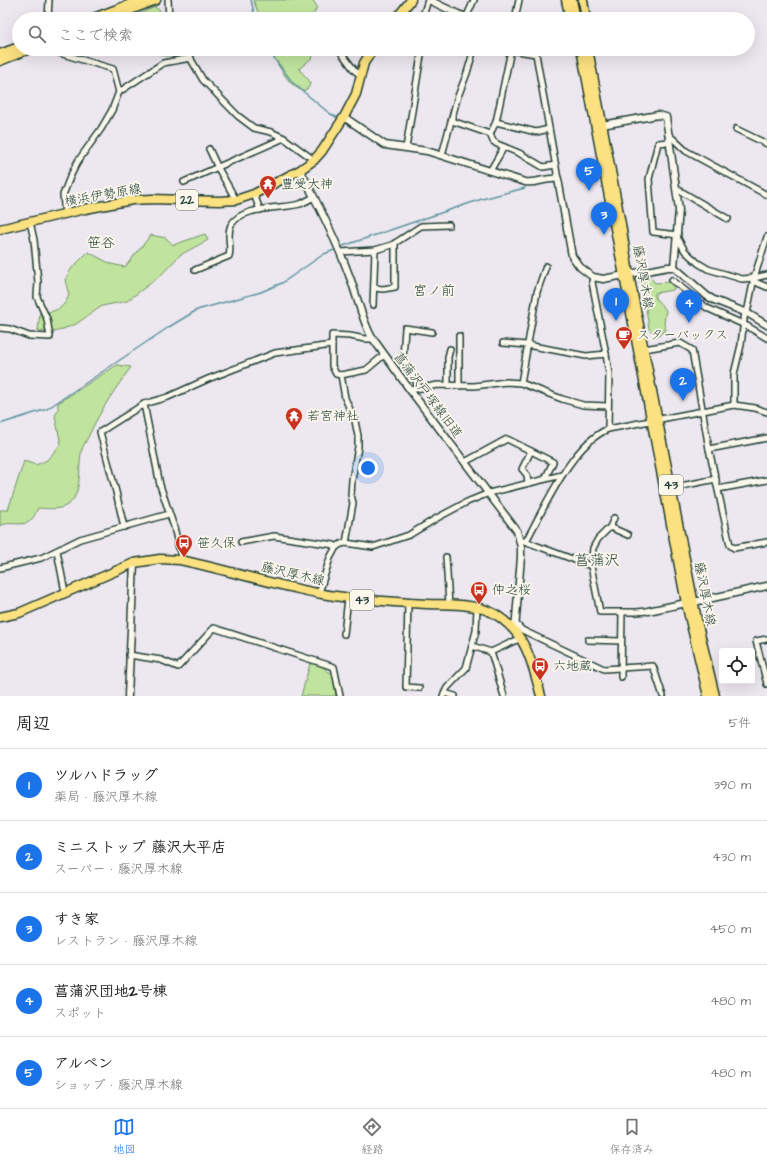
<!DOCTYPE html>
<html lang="ja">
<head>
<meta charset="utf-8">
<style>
  :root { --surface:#fff; --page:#f6f6f6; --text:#202124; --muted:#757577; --line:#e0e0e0; --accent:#1a73e8 }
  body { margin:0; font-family:"Architects Daughter","Klee One",sans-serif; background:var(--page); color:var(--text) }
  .controls { position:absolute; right:12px; bottom:12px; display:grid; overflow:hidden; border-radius:4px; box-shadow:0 4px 16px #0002 }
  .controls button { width:36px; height:36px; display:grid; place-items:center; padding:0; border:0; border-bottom:1px solid var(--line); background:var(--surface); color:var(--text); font:20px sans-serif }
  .you { position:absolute; left:368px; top:468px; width:14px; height:14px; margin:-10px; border:3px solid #fff; border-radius:50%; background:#1a73e8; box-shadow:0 0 0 6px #1a73e833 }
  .badge { display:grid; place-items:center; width:26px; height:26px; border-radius:50%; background:var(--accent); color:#fff; font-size:13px; font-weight:700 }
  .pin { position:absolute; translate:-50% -33px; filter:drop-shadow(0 1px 2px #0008) }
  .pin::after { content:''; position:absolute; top:21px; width:14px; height:12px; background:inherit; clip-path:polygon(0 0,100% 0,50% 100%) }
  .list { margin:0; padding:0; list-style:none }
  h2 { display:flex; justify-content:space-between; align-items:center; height:52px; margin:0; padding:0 16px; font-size:17px }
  h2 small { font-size:13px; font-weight:400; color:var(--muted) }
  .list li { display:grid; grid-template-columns:26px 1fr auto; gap:12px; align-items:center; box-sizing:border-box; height:72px; padding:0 16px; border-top:1px solid var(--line) }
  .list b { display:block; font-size:15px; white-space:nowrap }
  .list p { margin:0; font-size:13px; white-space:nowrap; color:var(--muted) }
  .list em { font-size:13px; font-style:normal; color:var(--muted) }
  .icon { flex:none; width:22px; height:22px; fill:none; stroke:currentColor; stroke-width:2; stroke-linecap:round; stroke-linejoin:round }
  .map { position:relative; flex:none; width:767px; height:696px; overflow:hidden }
  .search { position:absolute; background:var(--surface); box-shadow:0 4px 16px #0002; left:12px; right:12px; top:12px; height:44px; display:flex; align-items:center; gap:10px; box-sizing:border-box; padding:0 14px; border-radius:22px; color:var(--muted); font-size:15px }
  .sheet { height:412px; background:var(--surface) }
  nav { display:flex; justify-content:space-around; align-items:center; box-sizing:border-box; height:56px; border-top:1px solid var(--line); background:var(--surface); font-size:11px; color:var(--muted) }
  nav a { display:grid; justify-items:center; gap:2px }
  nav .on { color:var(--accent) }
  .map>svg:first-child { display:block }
  .green { fill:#c0e49d; stroke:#709068 }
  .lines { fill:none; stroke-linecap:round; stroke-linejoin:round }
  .stream { stroke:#5c949f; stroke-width:1.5 }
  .minor-casing { stroke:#1f3d34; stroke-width:8 }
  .tertiary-casing { stroke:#1f3d34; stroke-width:9 }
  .primary-casing { stroke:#1f3d34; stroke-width:11 }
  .minor { stroke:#fbf7ec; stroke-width:5 }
  .tertiary { stroke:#fbf7ec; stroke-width:6 }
  .primary { stroke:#fbe180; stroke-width:8 }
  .labels { text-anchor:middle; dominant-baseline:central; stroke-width:3.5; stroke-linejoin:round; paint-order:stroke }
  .shield { fill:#fbf7ec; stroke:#61756b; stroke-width:1 }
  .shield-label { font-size:12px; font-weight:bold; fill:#1f3d34 }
  .poi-label { font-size:13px; fill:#1f3d34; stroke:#fbf7ec; text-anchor:start }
  .street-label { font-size:13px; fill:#1f3d34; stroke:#fbf7ec }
  .neighbourhood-label { font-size:14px; fill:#1f3d34; stroke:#fbf7ec }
  .quarter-label { font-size:15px; fill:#1f3d34; stroke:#fbf7ec }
</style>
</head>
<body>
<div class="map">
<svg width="767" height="696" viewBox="0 0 767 696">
  <rect width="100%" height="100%" fill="#ede7ef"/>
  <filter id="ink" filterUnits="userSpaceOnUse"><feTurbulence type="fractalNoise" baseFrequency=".025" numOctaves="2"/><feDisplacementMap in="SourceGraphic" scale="8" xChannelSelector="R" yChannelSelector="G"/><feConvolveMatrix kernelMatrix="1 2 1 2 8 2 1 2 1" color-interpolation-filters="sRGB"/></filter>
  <g filter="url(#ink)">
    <g class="green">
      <path d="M253 0H313L317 7 311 19H261Z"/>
      <path d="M155 7 170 19H141L139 14Z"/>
      <path d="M152 49H179L180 51 176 56H166L155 53Z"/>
      <path d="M270 49H310L313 57 299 69 311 83 308 88 304 91C289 88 276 62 270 49Z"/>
      <path d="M205 234 208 240 180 255 160 276 127 301 102 306 76 324 55 332 38 331 40 312C55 312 63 310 69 295L65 280 71 269 88 252 111 264 125 267 151 235 166 238 173 245Z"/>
      <path d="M648 274 655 283 669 282 674 288 673 290 655 293V298L666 310 664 323 666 330 659 335 656 336 649 329 643 288 640 281 642 277Z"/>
      <path d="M117 365 131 367C115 389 102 408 90 433 88 438 84 444 82 449 78 463 82 485 74 498 66 511 52 509 38 508 36 512 34 517 31 520 23 528 9 520 0 526V510H8L24 461 36 465 47 460 61 444 55 416 58 410V403Z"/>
      <path d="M310 664H319L333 675 336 696H301Z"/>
    </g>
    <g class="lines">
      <g class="stream">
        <path d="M251 0 254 13 259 19"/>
        <path d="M267 49 293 83 329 113 338 118"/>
        <path d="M340 247 482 199 525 188"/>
        <path d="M0 424 47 409 169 327 197 310 261 292 282 283 324 254 337 249"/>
      </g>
      <defs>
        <g id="minor">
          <path d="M168 0 169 19"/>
          <path d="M466 18 474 0"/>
          <path d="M48 19 49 0"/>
          <path d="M422 19 428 0"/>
          <path d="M515 19 519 0"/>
          <path d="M46 49 113 69 119 92 112 110 101 129 78 161 70 177 63 195 65 214"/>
          <path d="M185 49 203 80 238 116 254 128 271 132 284 138 314 160"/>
          <path d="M536 49V54L558 179"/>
          <path d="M340 51 355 71 361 75"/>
          <path d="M119 92 163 63 191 58"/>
          <path d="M452 121 490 134 493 141 497 144 519 153 543 167 556 165"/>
          <path d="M496 122 536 132 549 129"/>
          <path d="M736 129 767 144"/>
          <path d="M490 134 496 122 511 50 536 54"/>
          <path d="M668 134 686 151 767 195"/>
          <path d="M669 142 658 143 649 179 653 232 678 235"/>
          <path d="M406 148 422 49"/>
          <path d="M209 149 218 168 236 200"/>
          <path d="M442 155 457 99 467 73 474 49"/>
          <path d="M490 171 504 147"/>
          <path d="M184 182 284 138"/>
          <path d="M677 189 728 219"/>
          <path d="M254 194 260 210"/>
          <path d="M677 237 685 251 698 263 708 269 742 279 754 278 767 275"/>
          <path d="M340 252 375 250 392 245 421 226 449 225"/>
          <path d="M195 270 229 256C232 246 226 235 231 225 241 206 282 209 300 204 305 202 310 199 314 197"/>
          <path d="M672 280 707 308 747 326 767 338"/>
          <path d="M753 281 767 287"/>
          <path d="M374 288 383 289 395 287V243"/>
          <path d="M373 305 375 250"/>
          <path d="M747 313 754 278 767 237"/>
          <path d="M0 328 10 329 29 336 50 337 47 319 37 297 38 282 34 240 30 222"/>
          <path d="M459 336V386"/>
          <path d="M503 343 527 345 586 356 606 354 592 282 593 277"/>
          <path d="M644 349 680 343 692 350 709 449 730 545 734 548 767 542"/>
          <path d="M341 375 336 374 332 366V335L350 336 365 339H373"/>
          <path d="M521 383 537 292 546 266"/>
          <path d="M448 386V357L450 349"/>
          <path d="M419 387 403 358 405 328 432 332"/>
          <path d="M410 390 438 385 474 386 506 382 521 383 562 399 583 405 608 406"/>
          <path d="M144 404 160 485 174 527 182 561"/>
          <path d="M734 405V374L741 345 745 311"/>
          <path d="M608 429 734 405 755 408 767 412"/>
          <path d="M709 449 767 438"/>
          <path d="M465 462 507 439 553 462 545 479"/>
          <path d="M528 483 527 475 522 469 531 451"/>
          <path d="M671 488 716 479"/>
          <path d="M718 489 767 480"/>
          <path d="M614 518 610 527 598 539 593 548 591 566 600 612H622L621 677"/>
          <path d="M124 527 116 492 100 432 144 404 168 397 208 379 275 353 332 345"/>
          <path d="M610 527 628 535"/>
          <path d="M524 541 591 566"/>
          <path d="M526 541C545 507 571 445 608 429L609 374 606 354"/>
          <path d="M241 542 274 536 334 545 336 547"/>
          <path d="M346 543 353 503 351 495 352 480 358 447V436L355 421 345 398 341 375 366 370 384 355"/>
          <path d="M57 551 65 592"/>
          <path d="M446 557 449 605"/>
          <path d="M0 568 41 558 80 539 169 514"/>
          <path d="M319 593 330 558 336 547 341 544 346 543 373 547 409 535 437 518 467 502 489 493 562 475"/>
          <path d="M408 603 406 687 419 688"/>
          <path d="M622 612H636L648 611"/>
          <path d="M516 624 522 630 604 669 653 666 663 696"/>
          <path d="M344 634 348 598"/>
          <path d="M767 639 756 641 767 684"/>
          <path d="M588 640 621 641"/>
          <path d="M472 646 491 652 521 638"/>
          <path d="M491 652 504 696"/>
          <path d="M129 655 161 660 178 667 214 628 334 667 340 696"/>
          <path d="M444 693 455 696"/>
          <path d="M443 696 447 688 466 668 476 631 477 607"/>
        </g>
        <g id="tertiary">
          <path d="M429 0 458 14 472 19"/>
          <path d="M344 117 385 145 427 151 525 182C536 184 547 177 558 179L572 256 580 267 593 277 603 279 668 267H674L707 296 714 300 747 313 767 325"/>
          <path d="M602 125 658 115 666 117 679 210 674 267"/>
          <path d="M300 170C318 204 336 239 349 275 357 295 361 317 371 336L410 390 517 531 521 547V557L515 630"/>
          <path d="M694 602 767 586"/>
          <path d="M648 611 686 603"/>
          <path d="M128 696 134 563"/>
        </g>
        <g id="primary">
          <path d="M566 0 570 19"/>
          <path d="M572 0 576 19"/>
          <path d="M583 0 586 19"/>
          <path d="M91 19 141 0"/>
          <path d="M107 19 156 0"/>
          <path d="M396 19 411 0"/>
          <path d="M581 49 686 603 708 696"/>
          <path d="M588 49 621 224 629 274 698 625 715 696"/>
          <path d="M0 54 19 47"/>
          <path d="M0 61 30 49"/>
          <path d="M0 229 85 209 132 200 152 199 219 201 236 200 254 194 300 170 314 160 322 151 344 117 356 94 364 63 373 49"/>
          <path d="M0 617 19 613 134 563 160 559 180 560C228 570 274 585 322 594 357 600 392 602 427 604 449 605 476 603 495 614 527 634 532 663 541 696"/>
        </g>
      </defs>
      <use href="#minor" class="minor-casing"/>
      <use href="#tertiary" class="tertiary-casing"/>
      <use href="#primary" class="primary-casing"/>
      <use href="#minor" class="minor"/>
      <use href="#tertiary" class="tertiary"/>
      <use href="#primary" class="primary"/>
    </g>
  </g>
  <defs>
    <symbol id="temple-pin" viewBox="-11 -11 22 30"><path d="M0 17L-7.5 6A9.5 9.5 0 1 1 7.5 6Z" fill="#c8321e" stroke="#fbf7ec"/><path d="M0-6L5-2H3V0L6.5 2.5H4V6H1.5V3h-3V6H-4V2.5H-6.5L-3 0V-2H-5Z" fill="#fff"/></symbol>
    <symbol id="cafe-pin" viewBox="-11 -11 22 30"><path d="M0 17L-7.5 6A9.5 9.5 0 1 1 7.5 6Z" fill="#c8321e" stroke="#fbf7ec"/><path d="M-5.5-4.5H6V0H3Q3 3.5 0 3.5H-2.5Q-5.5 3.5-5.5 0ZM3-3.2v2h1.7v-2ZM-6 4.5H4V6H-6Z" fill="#fff"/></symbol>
    <symbol id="bus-pin" viewBox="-11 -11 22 30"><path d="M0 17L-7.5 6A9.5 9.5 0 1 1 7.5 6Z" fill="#c8321e" stroke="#fbf7ec"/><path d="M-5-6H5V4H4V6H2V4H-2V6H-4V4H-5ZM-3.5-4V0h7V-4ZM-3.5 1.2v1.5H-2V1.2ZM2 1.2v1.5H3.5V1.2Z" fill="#fff"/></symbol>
  </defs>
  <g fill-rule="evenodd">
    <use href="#temple-pin" x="258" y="174" width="20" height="27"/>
    <use href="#cafe-pin" x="614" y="325" width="20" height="27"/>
    <use href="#temple-pin" x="284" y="406" width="20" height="27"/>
    <use href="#bus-pin" x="174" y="533" width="20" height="27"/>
    <use href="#bus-pin" x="469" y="580" width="20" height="27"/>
    <use href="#bus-pin" x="530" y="656" width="20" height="27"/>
  </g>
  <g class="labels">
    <g class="shield">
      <rect x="176" y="190" width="22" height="20" rx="3"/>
      <rect x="659" y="475" width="24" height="20" rx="3"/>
      <rect x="350" y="590" width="24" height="20" rx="3"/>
    </g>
    <g class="shield-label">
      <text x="187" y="200">22</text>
      <text x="671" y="485">43</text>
      <text x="362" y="600">43</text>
    </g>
    <g class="poi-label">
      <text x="281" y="184">豊受大神</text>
      <text x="637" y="335">スターバックス</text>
      <text x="307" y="416">若宮神社</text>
      <text x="197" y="543">笹久保</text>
      <text x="492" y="590">仲之桜</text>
      <text x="553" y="666">六地蔵</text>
    </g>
    <g class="street-label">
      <text transform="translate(103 195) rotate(-10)">横浜伊勢原線</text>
      <text transform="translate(643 277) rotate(80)">藤沢厚木線</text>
      <text transform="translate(428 395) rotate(53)">菖蒲沢戸塚線旧道</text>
      <text transform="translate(293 574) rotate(13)">藤沢厚木線</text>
      <text transform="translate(705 594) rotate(79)">藤沢厚木線</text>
    </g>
    <g class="neighbourhood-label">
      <text x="101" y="243">笹谷</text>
      <text x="434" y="291">宮ノ前</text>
    </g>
    <g class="quarter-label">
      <text x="597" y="560">菖蒲沢</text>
    </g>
  </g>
</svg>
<div class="controls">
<button><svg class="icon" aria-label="locate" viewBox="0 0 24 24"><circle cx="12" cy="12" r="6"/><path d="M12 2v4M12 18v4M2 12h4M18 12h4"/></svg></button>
</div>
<div class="you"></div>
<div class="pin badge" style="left:616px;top:321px">1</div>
<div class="pin badge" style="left:683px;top:401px">2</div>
<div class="pin badge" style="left:604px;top:235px">3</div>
<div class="pin badge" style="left:689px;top:323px">4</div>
<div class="pin badge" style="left:589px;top:191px">5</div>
<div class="search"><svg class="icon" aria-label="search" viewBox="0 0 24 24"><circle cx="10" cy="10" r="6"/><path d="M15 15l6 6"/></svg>ここで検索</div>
</div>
<section class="sheet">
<h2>周辺<small>5件</small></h2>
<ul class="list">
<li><span class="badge">1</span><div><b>ツルハドラッグ</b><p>薬局 · 藤沢厚木線</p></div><em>390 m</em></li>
<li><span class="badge">2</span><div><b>ミニストップ 藤沢大平店</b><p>スーパー · 藤沢厚木線</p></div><em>430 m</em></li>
<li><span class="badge">3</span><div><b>すき家</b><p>レストラン · 藤沢厚木線</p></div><em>450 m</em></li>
<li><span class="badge">4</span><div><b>菖蒲沢団地2号棟</b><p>スポット</p></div><em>480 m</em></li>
<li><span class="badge">5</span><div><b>アルペン</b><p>ショップ · 藤沢厚木線</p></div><em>480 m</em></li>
</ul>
</section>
<nav>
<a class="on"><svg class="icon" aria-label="map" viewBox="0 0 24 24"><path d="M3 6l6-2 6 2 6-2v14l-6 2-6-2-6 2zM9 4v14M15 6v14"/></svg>地図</a>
<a><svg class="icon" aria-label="directions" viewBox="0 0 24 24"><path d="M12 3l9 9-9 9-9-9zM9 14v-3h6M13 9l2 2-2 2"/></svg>経路</a>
<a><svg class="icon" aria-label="saved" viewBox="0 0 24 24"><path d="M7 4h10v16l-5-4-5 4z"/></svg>保存済み</a>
</nav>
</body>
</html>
